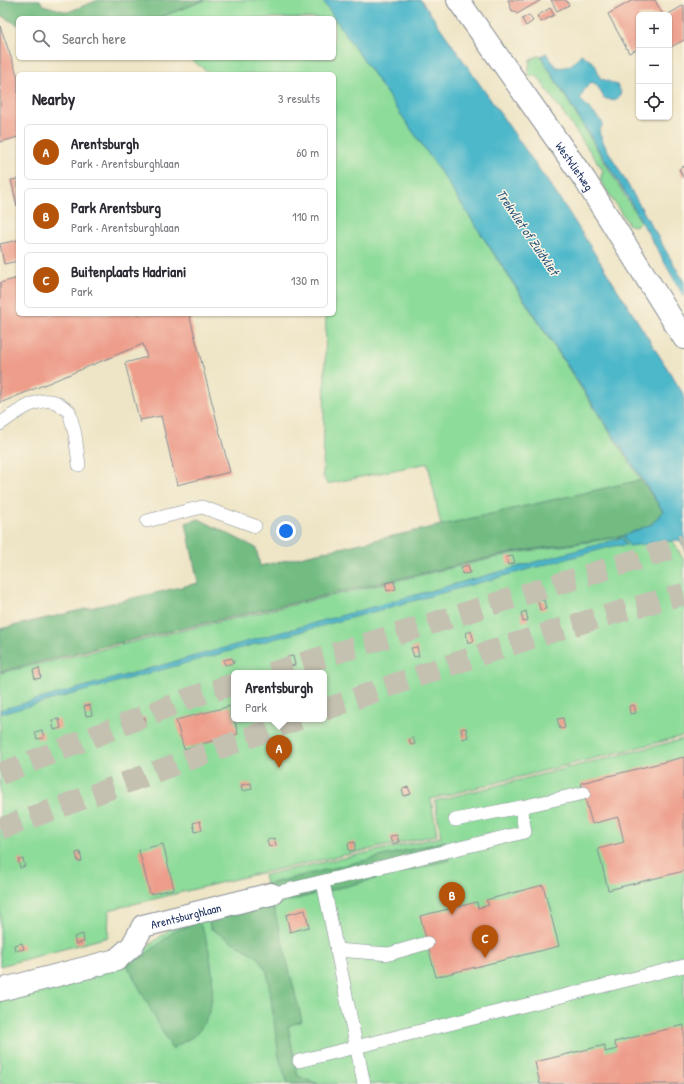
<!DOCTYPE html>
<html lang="en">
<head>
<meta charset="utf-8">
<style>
  :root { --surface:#fff; --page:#f7f7f7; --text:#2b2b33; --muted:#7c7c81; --line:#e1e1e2; --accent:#b45309 }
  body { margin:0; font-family:"Patrick Hand",sans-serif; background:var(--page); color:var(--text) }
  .controls { position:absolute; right:12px; top:12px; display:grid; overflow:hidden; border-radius:6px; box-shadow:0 1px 3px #0004 }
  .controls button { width:36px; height:36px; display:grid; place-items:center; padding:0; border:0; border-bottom:1px solid var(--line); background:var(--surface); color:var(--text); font:20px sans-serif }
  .you { position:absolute; left:286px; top:531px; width:14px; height:14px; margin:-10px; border:3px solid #fff; border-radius:50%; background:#1a73e8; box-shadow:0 0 0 6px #1a73e833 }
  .badge { display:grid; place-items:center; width:26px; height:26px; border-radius:50%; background:var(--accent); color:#fff; font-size:13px; font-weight:700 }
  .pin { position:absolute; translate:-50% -33px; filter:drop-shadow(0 1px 2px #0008) }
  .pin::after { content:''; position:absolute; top:21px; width:14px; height:12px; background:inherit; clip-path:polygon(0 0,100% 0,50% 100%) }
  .popup { position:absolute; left:231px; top:670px; width:96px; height:52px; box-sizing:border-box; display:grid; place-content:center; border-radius:6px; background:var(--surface); filter:drop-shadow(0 1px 3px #0005); font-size:13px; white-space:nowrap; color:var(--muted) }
  .popup b { font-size:15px; color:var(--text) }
  .popup::after { content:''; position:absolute; left:50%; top:100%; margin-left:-8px; border:8px solid transparent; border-top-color:var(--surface) }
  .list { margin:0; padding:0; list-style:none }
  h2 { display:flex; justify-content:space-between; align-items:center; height:52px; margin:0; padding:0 16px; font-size:17px }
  h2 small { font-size:13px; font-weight:400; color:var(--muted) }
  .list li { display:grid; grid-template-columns:26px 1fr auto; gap:12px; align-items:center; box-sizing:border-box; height:56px; margin:0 8px 8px; padding:0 8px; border:1px solid var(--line); border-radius:6px }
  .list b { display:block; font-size:15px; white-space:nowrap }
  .list p { margin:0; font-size:13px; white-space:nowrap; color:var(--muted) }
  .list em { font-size:13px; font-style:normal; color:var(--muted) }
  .icon { flex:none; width:22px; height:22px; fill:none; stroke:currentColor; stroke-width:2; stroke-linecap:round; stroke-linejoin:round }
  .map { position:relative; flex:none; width:684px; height:1084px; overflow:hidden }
  .search { position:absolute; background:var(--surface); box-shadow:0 1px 3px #0004; left:16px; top:16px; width:320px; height:44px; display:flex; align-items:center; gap:10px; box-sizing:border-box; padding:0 14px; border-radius:6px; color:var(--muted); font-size:15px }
  .panel { position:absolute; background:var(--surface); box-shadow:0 1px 3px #0004; left:16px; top:72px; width:320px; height:244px; border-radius:6px }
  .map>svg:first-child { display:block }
  .green { fill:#8ddc9a; stroke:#54867c; fill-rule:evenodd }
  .forest { fill:#72bc82; stroke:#467670 }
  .water { fill:#4db8ca; stroke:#347494 }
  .building { fill:#ed9d8a }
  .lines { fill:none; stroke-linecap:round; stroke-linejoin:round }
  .primary-tunnel { stroke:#c4c1b1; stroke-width:22; stroke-dasharray:22 11; stroke-linecap:butt }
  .service-casing { stroke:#848a92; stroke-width:14 }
  .minor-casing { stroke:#848a92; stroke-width:24 }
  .tertiary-casing { stroke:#848a92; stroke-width:24 }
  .service { stroke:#fff; stroke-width:13 }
  .minor { stroke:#fff; stroke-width:22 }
  .tertiary { stroke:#fff; stroke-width:22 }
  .labels { text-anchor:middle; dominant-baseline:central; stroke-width:3; stroke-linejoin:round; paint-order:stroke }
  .street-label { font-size:12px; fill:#1b2f5e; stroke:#fcf5e5 }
  .water-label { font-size:13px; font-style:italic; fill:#2a587e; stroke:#fcf5e5 }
</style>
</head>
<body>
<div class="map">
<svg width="684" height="1084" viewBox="0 0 684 1084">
  <rect width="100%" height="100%" fill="#fcf5e5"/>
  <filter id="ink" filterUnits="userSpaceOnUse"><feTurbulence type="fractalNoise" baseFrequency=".025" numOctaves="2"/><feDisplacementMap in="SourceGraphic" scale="8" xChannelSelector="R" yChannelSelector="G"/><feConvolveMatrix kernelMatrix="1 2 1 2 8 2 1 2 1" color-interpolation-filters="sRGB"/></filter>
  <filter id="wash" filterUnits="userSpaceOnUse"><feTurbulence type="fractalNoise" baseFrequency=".012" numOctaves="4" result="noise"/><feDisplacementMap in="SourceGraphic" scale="16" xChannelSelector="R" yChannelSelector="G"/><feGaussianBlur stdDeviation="0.9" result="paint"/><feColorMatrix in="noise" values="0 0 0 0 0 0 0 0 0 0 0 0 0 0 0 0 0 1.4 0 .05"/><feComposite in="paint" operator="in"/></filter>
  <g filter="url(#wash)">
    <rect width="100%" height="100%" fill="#eee5c6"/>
    <g class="green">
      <path d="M205 0H322L438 168 641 480 441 526 428 463 327 484 323 476 326 314H334V74H211L189 58H334V18H159Z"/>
      <path d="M540 55 641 222 635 226 629 225 600 180 603 170 537 76H528L530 60Z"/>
      <path d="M667 530 684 561V736L431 799 437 835 252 875 109 910 108 937 0 966V673L515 553ZM234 673H324V719H234Z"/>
      <path d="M684 739V1084H0V999L122 963 141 952 171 928 270 903 264 875 441 837 435 801Z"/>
    </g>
    <g class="forest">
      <path d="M0 0H40L43 5 68 12 98 0H205L158 18H18V25L0 15Z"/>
      <path d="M641 480 663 511 652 524 623 536 515 552 80 652 0 672V629L198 583 186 523 199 519 256 548 260 566Z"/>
      <path d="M445 841 449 860 273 905 302 1021 288 1026 298 1076 318 1084H288L279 1057 267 972 258 957 210 928 209 920 256 908 259 886Z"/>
      <path d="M198 922C205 931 206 940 209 951 214 978 217 1012 196 1034 189 1040 179 1044 172 1049L127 965 145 955 173 932Z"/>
    </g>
    <g class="water">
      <path d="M322 0H421L566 208 684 395V546L680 540 629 546 623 536 652 524 663 511 438 168Z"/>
      <path d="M546 53 556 67C569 69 573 64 581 54L595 64 600 78 617 85 621 92 618 98 614 101 604 98 597 85 592 82 584 90 580 99 603 123 599 132 603 142 684 282V297L626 194 541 56Z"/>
      <path d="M622 538 626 545 613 546 0 714V710Z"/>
    </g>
    <g id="blocks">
      <g class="building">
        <path d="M508 0H541L517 14 515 11H512Z"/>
        <path d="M551 0H566L569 5 557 11Z"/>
        <path d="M633 0H655L663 15H639V48L629 53 608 14Z"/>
        <path d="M684 5V40L669 48V15H667Z"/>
        <path d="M550 8 554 15 541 22 537 16Z"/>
        <path d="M529 15 533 21 526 26 522 19Z"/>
        <path d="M0 26 18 77V137L0 142Z"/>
        <path d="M684 166V179L679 169Z"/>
        <path d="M18 179V206H17L11 180Z"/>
        <path d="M18 240V261L4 264 0 244Z"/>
        <path d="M18 278V314H189L230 472 177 485 161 416 140 420V423L125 363 147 357 143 344 0 403V283Z"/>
        <path d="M627 555H634L635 562 628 563Z"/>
        <path d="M513 556 515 563 508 565 506 557Z"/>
        <path d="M468 565 470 573 462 574 461 567Z"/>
        <path d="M394 581 396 589 387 591 385 583Z"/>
        <path d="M650 598 651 602 643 603 642 600Z"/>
        <path d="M544 600 546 609 540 610 538 601Z"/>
        <path d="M526 611 528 620 523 622 521 613Z"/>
        <path d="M471 631 474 641 468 643 466 633Z"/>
        <path d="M417 647 419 656 414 657 411 648Z"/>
        <path d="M293 656 295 665 289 666 287 657Z"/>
        <path d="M232 658 234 663 225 665 223 660Z"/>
        <path d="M39 668 41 678 35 679 33 670Z"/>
        <path d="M90 705 92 715 86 716 84 706Z"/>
        <path d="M634 705 636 713 630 714 629 706Z"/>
        <path d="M231 706 238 734 184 749 176 720Z"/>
        <path d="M145 717 146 725 139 726 137 719Z"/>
        <path d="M563 718 565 728 560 729 557 719Z"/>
        <path d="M59 719 61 728 54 730 52 720Z"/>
        <path d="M466 728 468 737 463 739 461 729Z"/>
        <path d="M42 730 44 738 37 739 35 732Z"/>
        <path d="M413 737 415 744 411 745 409 739Z"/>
        <path d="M684 757V871L608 890 598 849 624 842 618 817 592 824 581 783Z"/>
        <path d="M251 783 252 789 242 791 241 785Z"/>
        <path d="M408 787 411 794 404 796 402 789Z"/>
        <path d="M200 821 202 830 195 832 193 823Z"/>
        <path d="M397 835 399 842 392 844 390 836Z"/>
        <path d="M274 838 276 845 269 847 267 840Z"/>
        <path d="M355 842V850L349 851 348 843Z"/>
        <path d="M163 844 174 889 150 894 139 850Z"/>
        <path d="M80 852 82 861 78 862 76 853Z"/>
        <path d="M23 859 25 866 20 868 18 860Z"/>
        <path d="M543 885 559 946 436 977 420 916 477 902 478 908 489 905 486 900Z"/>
        <path d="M305 910 309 927 290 932 286 915Z"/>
        <path d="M83 934 84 942 76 944 74 937Z"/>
        <path d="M22 943 24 949 15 951 14 945Z"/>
        <path d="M684 1025V1084H540L535 1062 605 1045V1052L617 1049 614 1042Z"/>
      </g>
    </g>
  </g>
  <g filter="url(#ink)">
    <use href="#blocks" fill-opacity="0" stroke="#848a92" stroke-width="1"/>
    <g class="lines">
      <g class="primary-tunnel">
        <path d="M271 673 684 545"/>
        <path d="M324 710C442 666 562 626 684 594"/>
        <path d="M0 774 190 698 234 684"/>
        <path d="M0 829 299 719"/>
      </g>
      <defs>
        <g id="service">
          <path d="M0 424C14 414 37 396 55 402 60 404 65 409 69 411L75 434 79 465"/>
          <path d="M147 521 202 507 255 526"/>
          <path d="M455 820 521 807"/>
          <path d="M323 882 364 1084"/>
          <path d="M271 894 525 832 521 807 584 793"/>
          <path d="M336 950 389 954 427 943"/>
          <path d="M299 1061 684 966"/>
        </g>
        <g id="minor">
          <path id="s1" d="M0 990 116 960 132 946 143 926 271 894"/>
        </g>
        <g id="tertiary">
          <path id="s2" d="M458 0 585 180 684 338"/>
        </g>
      </defs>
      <use href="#service" class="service-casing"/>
      <use href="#minor" class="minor-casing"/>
      <use href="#tertiary" class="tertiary-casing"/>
      <use href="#service" class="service"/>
      <use href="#minor" class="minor"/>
      <use href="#tertiary" class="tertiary"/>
    </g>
  </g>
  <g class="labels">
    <g class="street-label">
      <text stroke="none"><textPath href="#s2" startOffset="203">Westvlietweg</textPath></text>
      <text stroke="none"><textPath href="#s1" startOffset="208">Arentsburghlaan</textPath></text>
    </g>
    <g class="water-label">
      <text transform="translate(528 232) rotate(56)">Trekvliet of Zuidvliet</text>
    </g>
  </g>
</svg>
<div class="controls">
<button>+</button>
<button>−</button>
<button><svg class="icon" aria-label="locate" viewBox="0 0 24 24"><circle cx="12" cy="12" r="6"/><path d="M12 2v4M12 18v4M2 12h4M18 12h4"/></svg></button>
</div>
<div class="you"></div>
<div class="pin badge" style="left:279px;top:768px">A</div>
<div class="popup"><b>Arentsburgh</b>Park</div>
<div class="pin badge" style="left:452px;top:915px">B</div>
<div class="pin badge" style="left:485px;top:958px">C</div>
<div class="search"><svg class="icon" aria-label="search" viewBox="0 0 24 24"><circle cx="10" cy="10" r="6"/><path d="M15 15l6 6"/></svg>Search here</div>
<section class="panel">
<h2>Nearby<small>3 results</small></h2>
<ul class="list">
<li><span class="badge">A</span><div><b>Arentsburgh</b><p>Park · Arentsburghlaan</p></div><em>60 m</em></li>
<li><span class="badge">B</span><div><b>Park Arentsburg</b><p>Park · Arentsburghlaan</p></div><em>110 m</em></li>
<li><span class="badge">C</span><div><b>Buitenplaats Hadriani</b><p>Park</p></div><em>130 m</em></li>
</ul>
</section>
</div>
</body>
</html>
